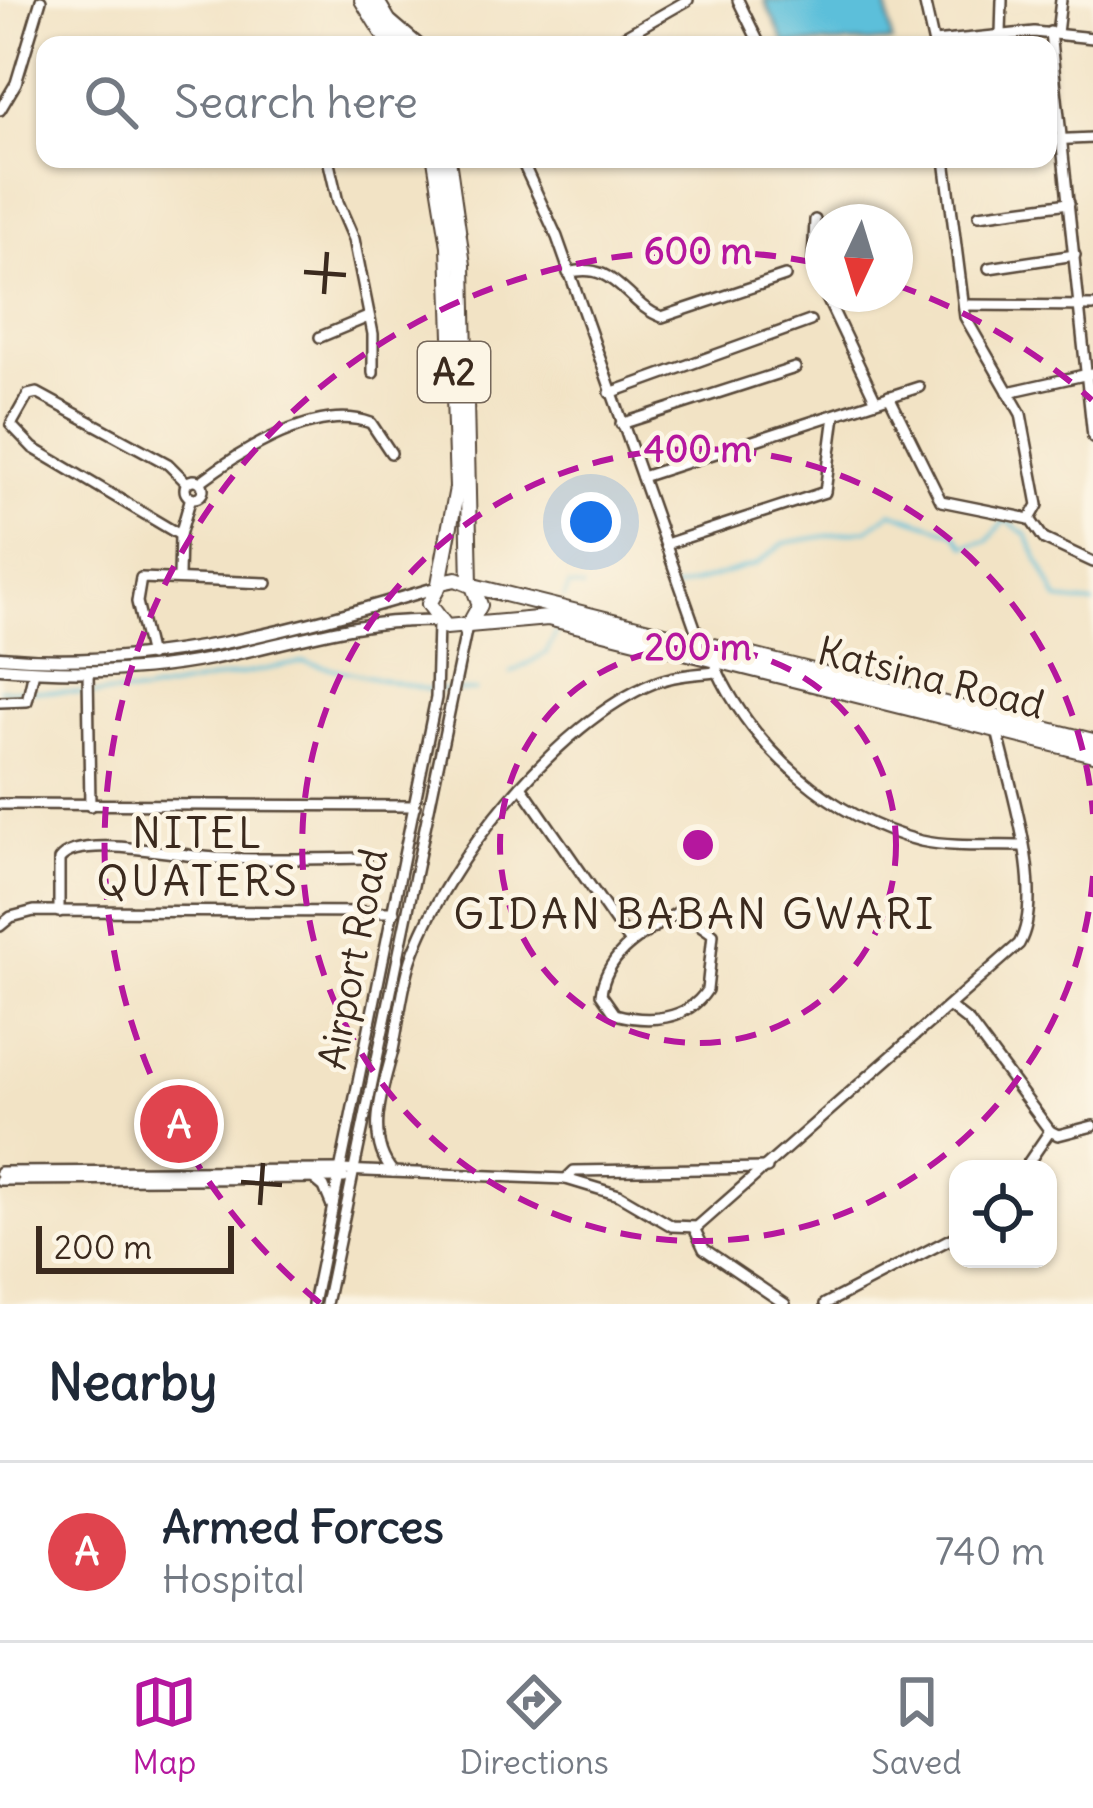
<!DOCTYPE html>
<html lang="en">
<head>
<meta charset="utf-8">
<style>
  :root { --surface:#fff; --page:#f6f6f7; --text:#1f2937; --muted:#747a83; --line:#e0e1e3; --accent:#b5179e }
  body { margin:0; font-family:Delius,sans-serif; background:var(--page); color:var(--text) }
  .controls { position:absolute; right:36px; bottom:36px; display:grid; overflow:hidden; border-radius:24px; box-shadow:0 3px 9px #0004 }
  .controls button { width:108px; height:108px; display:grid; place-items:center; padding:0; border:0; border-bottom:3px solid var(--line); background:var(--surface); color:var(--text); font:60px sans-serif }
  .compass { position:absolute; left:805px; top:204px; width:108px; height:108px; border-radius:50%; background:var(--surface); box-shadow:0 3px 9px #0004; rotate:184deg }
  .scale { position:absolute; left:36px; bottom:30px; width:198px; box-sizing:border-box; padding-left:12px; border:6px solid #3b2a1e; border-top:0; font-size:33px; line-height:42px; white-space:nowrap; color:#3b2a1e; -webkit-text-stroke:9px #fcf5e5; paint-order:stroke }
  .you { position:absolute; left:591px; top:522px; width:42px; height:42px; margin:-30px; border:9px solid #fff; border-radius:50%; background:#1a73e8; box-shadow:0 0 0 18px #1a73e833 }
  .badge { display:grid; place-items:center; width:78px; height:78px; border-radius:50%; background:var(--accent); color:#fff; font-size:39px; font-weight:700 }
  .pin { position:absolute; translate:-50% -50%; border:6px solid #fff; box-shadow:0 3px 12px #0006 }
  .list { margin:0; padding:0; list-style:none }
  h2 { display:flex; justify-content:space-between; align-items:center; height:156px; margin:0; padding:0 48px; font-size:51px }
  h2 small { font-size:39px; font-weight:400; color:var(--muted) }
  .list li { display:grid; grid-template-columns:78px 1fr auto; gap:36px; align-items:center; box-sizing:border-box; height:180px; padding:0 48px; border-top:3px solid var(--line) }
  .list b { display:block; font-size:45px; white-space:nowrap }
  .list p { margin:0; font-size:39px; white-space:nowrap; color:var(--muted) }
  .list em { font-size:39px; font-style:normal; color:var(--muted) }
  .icon { flex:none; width:66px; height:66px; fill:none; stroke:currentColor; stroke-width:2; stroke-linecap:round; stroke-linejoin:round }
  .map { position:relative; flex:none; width:1093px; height:1304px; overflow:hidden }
  .search { position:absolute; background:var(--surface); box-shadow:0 3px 9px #0004; left:36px; right:36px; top:36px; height:132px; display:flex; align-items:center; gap:30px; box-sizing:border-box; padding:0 42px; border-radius:24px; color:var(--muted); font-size:45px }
  .sheet { height:336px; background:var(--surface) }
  nav { display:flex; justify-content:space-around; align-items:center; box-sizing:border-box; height:168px; border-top:3px solid var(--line); background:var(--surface); font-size:33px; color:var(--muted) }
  nav a { display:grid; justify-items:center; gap:6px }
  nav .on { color:var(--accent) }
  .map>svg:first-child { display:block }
  .water { fill:#5bbfda; stroke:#4b747c; stroke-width:3 }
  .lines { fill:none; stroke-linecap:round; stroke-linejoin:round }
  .stream { stroke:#5bbfda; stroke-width:3 }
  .minor-casing { stroke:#564637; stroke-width:14 }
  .major-casing { stroke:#564637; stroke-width:15 }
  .highway-casing { stroke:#564637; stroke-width:18 }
  .minor { stroke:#fff; stroke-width:9 }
  .major { stroke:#fff; stroke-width:10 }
  .highway { stroke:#fff; stroke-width:14 }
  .ticks { fill:none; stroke:#3b2a1e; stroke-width:4.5 }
  .ring { fill:none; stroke:#b5179e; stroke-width:6; stroke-dasharray:21 15 }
  .labels { text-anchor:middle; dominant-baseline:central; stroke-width:9; stroke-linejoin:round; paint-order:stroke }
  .shield { fill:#fcf5e5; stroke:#75675a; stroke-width:3 }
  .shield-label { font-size:36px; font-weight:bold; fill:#3b2a1e }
  .street-label { font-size:39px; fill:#3b2a1e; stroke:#fcf5e5 }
  .neighbourhood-label { font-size:42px; letter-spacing:3px; fill:#3b2a1e; stroke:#fcf5e5 }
  .centre { fill:#b5179e; stroke:#fcf5e5; stroke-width:6 }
  .ring-label { font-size:36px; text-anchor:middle; font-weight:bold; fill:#b5179e; stroke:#fcf5e5; stroke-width:9; stroke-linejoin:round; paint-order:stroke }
</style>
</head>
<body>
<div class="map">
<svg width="1093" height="1304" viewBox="0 0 1093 1304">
  <rect width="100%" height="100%" fill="#fcf5e5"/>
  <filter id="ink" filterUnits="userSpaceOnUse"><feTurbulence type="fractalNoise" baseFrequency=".00833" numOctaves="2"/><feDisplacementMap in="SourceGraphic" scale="24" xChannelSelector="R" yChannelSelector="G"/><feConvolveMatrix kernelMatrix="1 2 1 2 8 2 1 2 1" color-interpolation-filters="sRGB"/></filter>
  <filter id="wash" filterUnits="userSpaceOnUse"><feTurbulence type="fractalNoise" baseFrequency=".004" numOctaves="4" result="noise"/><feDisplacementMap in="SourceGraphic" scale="48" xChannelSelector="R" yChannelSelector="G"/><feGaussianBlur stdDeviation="2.7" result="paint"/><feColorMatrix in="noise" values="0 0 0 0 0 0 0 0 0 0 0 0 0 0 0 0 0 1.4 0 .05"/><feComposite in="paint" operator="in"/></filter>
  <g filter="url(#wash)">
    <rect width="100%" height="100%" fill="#f2e3c5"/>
    <path class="water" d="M764 0H886L892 42 786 45Z"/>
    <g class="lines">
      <g class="stream">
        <path d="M671 590 757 564 784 543 868 529 891 512 955 533 965 546 988 541 1005 520 1026 534 1058 600 1093 604"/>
        <path d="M564 598 569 586 583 588"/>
        <path d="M511 673 546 653 557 631"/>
        <path d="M0 689 82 693"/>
        <path d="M92 694 143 693 304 662 429 690 476 691"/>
      </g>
    </g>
  </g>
  <g filter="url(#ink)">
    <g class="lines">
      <defs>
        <g id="minor">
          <path d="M738 0 760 45"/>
          <path d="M924 0 934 45"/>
          <path d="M392 21 420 45"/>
          <path d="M1050 32 1093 437"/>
          <path d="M1057 33 1061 0"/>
          <path d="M1001 34 1002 0"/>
          <path d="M934 42 1034 32 1093 38"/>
          <path d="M609 45 688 0"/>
          <path d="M0 110 16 83 41 0"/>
          <path d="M1048 140 1093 138"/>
          <path d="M328 159 338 202 354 239 373 334V373"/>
          <path d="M521 159 557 237 699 639"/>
          <path d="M945 159 965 317 1021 414 1038 505 1030 519"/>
          <path d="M813 162 814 159"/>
          <path d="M979 215 1069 203"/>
          <path d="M815 220 813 262 823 288"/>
          <path d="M989 268 1075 255"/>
          <path d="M568 273C615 259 625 304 662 317L785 276"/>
          <path d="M825 294 875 399"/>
          <path d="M964 305 1093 306"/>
          <path d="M320 337 368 317"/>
          <path d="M1008 392 1093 373"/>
          <path d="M610 393 810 321"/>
          <path d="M889 396 941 501 1030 519 1044 539 1093 562"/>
          <path d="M621 424 795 368"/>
          <path d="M642 477 919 387"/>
          <circle cx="194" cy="489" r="9"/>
          <path d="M200 482C241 451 317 403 371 423L391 453"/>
          <path d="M180 535 33 448 11 425 28 395 37 393 168 464 187 483"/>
          <path d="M666 544 825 492 835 415"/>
          <path d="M179 576 180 535 191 497"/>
          <path d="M150 656 137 602 141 578 267 583"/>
          <path d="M716 668C754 750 833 819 921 841 953 848 990 845 1023 846"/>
          <path d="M88 671 90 806"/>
          <path d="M0 702 27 701 34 671"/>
          <path d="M521 786 630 943"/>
          <path d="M0 804 415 806"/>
          <path d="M680 911 713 934 707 990C687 1021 648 1023 615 1014L601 994C607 950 646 933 680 911Z"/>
          <path d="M59 912V860C77 832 184 857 215 858 265 860 316 859 366 858"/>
          <path d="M0 926 11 917 34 911 394 912"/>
          <path d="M950 1007 969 1022 1050 1131"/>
          <path d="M1024 1169 1050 1131 1058 1135 1093 1126"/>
          <path d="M0 1172 341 1170 566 1179 619 1195 672 1226 697 1227 1019 944C1047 893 1009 785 997 730"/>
          <path d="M393 1172C364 1138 383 1089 393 1050 399 1020 402 989 411 960 444 864 558 721 654 683 674 675 696 674 717 672"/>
          <path d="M312 1177 324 1187 332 1206"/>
          <path d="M566 1179 574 1171 767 1168"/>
          <path d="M0 1180 344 1178"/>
          <path d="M694 1228 704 1249 785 1304"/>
          <path d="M313 1304 436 698 438 624"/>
          <path d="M326 1304 467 626"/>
          <path d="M825 1304 958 1235"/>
        </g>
        <g id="major">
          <path d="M0 657C150 671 293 630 435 588"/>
          <path d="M0 668C70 674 141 673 211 659 287 644 358 618 436 621"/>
        </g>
        <g id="highway">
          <path d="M362 0 390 45"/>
          <path d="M376 0 403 45"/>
          <path d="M435 159 449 246 457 488 439 584"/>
          <path d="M448 159 463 265 470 584"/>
          <path d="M473 586 1093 741"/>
          <path d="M470 623 480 605 473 586 456 579 441 582 429 604 446 627 548 618 1093 754"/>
        </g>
      </defs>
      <use href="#minor" class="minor-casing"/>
      <use href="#major" class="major-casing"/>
      <use href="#highway" class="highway-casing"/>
      <use href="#minor" class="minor"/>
      <use href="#major" class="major"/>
      <use href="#highway" class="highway"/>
    </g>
  </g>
  <path class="ticks" d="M304 272 346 275M324 294 327 252M241 1182 282 1185M260 1205 263 1163"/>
  <g class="ring">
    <circle cx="698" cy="845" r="198"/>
    <path d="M1093 876A396 396 0 1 1 1093 814"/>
    <path d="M320 1303A594 594 0 0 1 821 264M896 285A594 594 0 0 1 1092 400"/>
  </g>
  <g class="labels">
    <rect class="shield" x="418" y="342" width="72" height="60" rx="9"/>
    <g class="shield-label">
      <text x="454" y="372">A2</text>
    </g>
    <g class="street-label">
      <text transform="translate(931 678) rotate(14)">Katsina Road</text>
      <text transform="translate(353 959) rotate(-79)">Airport Road</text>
    </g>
    <g class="neighbourhood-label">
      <text x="198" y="833">NITEL<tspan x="198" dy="48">QUATERS</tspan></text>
      <text x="695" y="914">GIDAN BABAN GWARI</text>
    </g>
  </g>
  <circle cx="698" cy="845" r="18" class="centre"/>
  <g class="ring-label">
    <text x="698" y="264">600 m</text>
    <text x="698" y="462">400 m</text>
    <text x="698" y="660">200 m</text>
  </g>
</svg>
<div class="controls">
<button><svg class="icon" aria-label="locate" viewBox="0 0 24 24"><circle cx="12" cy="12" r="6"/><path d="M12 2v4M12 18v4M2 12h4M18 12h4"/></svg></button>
</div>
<svg class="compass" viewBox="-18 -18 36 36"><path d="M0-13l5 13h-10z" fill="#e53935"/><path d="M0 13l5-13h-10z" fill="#747a83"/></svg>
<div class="scale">200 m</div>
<div class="you"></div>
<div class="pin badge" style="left:179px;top:1124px;background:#e0444e">A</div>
<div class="search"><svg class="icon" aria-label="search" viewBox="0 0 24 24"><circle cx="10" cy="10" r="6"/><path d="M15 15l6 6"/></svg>Search here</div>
</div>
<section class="sheet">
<h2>Nearby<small></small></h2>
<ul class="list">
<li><span class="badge" style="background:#e0444e">A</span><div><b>Armed Forces</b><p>Hospital</p></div><em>740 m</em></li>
</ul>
</section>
<nav>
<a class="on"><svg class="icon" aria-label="map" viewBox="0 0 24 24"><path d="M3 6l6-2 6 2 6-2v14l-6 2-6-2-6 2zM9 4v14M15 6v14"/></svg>Map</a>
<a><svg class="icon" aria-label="directions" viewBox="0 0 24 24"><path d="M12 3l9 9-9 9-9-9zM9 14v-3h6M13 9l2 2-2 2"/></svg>Directions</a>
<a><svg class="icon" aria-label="saved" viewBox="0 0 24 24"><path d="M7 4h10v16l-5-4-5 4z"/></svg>Saved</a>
</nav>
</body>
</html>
